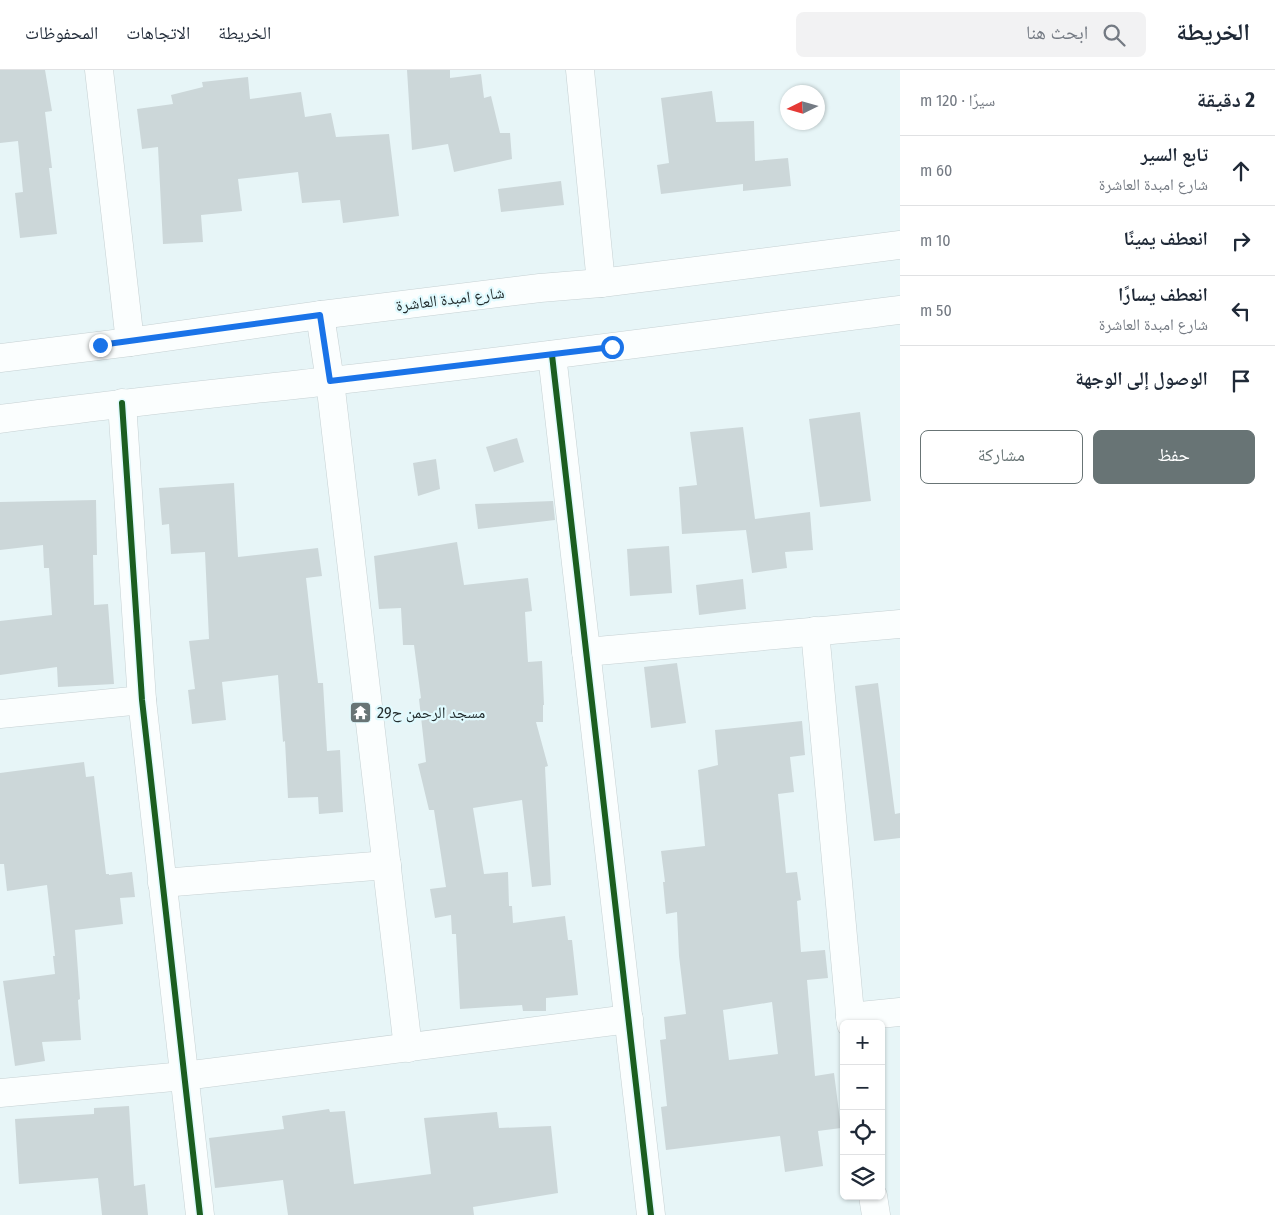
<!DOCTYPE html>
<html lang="ar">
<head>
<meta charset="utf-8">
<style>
  :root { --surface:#fff; --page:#f2f2f3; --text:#1f2937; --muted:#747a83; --line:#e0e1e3; --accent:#687475 }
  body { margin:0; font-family:"Fira Sans Condensed","Noto Naskh Arabic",sans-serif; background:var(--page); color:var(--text); direction:rtl }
  .controls { position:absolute; right:15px; bottom:15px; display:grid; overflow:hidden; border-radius:8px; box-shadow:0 1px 4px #0004 }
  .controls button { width:45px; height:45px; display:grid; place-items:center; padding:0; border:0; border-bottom:1px solid var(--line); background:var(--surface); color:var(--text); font:25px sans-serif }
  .compass { position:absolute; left:780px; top:15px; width:45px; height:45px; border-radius:50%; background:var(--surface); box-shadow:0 1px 4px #0004; rotate:265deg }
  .stop { position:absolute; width:15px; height:15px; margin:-11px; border:4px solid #1a73e8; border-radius:50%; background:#fff }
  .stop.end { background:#1a73e8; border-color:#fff; box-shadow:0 1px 5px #0008 }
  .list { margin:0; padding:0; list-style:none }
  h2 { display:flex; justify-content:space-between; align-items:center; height:65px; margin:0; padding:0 20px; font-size:21px }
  h2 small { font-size:16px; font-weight:400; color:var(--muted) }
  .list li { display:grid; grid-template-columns:32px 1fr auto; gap:15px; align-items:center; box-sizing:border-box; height:70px; padding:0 20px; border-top:1px solid var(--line) }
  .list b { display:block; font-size:19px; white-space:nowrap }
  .list p { margin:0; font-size:16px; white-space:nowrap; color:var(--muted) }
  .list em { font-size:16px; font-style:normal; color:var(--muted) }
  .actions { display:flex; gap:10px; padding:15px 20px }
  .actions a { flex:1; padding:11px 0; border:1px solid var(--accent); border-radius:8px; text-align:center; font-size:18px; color:var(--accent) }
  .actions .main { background:var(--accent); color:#fff }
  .icon { flex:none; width:28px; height:28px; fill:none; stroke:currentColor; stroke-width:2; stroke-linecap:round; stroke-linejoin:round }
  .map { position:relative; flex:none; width:900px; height:1145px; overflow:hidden; direction:ltr }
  header { display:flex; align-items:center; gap:30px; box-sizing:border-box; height:70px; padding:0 25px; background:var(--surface); border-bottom:1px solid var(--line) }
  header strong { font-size:24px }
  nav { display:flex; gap:28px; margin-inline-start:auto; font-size:18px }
  .search { width:350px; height:45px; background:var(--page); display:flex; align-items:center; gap:12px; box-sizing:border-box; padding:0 18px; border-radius:8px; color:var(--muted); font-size:19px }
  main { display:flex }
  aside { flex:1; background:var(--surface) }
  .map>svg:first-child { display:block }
  .building { fill:#ccd7d9; fill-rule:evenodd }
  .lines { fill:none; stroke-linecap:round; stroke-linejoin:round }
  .minor-casing { stroke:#c6d1d3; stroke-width:29 }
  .secondary-casing { stroke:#c6d1d3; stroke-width:29 }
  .minor { stroke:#fbfefe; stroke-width:28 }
  .secondary { stroke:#fbfefe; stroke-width:28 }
  .cycleway-casing { stroke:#e0fafe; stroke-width:9 }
  .cycleway { stroke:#1b5e20; stroke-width:6 }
  .route { stroke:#1a73e8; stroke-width:6 }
  .labels { text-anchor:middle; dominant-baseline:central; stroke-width:4.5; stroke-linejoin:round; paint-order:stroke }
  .street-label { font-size:16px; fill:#242e2f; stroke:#e0fafe }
  .poi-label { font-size:16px; fill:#242e2f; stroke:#e0fafe; text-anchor:start }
</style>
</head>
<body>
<header>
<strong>الخريطة</strong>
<div class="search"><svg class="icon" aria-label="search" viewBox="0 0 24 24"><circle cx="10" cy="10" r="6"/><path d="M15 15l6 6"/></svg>ابحث هنا</div>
<nav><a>الخريطة</a><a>الاتجاهات</a><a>المحفوظات</a></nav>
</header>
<main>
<aside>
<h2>2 دقيقة<small>سيرًا · 120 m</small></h2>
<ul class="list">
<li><svg class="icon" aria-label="ahead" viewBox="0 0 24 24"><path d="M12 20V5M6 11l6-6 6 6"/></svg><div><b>تابع السير</b><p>شارع امبدة العاشرة</p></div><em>60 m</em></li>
<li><svg class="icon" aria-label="right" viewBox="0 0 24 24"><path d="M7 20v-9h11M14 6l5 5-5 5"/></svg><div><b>انعطف يمينًا</b></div><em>10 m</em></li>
<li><svg class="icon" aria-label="left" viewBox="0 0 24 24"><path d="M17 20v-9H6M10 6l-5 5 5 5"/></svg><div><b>انعطف يسارًا</b><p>شارع امبدة العاشرة</p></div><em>50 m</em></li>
<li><svg class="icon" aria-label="arrive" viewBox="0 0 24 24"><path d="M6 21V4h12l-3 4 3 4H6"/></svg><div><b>الوصول إلى الوجهة</b></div></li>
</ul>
<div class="actions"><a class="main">حفظ</a><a>مشاركة</a></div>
</aside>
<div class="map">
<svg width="900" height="1145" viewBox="0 0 900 1145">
  <rect width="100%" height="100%" fill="#e7f5f7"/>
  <g class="building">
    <path d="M0 0H45L52 41 45 42 52 98H49L57 164 20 168 15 123 23 122 18 71 0 73Z"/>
    <path d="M407 0H450V8L481 4 484 28 491 26 500 63H510L512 89 454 102 448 74 412 80Z"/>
    <path d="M248 7 250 29 301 22 305 47 331 43 336 67 389 64 399 146 343 153 340 130 302 133 298 102 238 109 242 141 201 145 203 172 163 174 158 77 142 79 137 39 173 34 171 25 203 17 202 12Z"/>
    <path d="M712 21 716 52 754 51 755 91 788 88 791 116 743 121V114L661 124 657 95 669 93 661 28Z"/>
    <path d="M561 111 564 135 501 142 498 119Z"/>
    <path d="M860 342 871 431 820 437 809 349Z"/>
    <path d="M743 357 755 449 810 442 813 480 785 482 787 498 752 503 746 460 682 464 679 417 697 415 690 362Z"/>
    <path d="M517 368 524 392 494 402 486 377Z"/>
    <path d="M436 389 440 419 418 426 413 393Z"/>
    <path d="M234 413 238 487 318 478 322 506 306 508 318 613H323L327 681 340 680 343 742 319 744 318 727 288 728 285 671 283 672 278 605 222 612 226 650 192 654 188 620 195 619 189 571 209 569 205 482 171 484 169 454 162 455 159 418Z"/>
    <path d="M96 430 97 485H93L94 535 108 534 114 614 58 617 57 597 0 605V551L52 545 49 498H44L43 475 0 480V432Z"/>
    <path d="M553 431 555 450 478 459 475 434Z"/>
    <path d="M457 472 464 515 528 508 532 541 525 542 528 592 542 591 544 635H543V652H536L548 696 545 697 551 815 532 817 522 730 473 738 484 804 508 802 509 836H512L513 853 565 846 568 870H572L578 925 546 928V941H523L522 935 460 939 456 864H452L451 845 435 848 430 819 446 817 434 740H429L418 694 426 692 419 629 421 628 414 575H403L401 538 379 539 374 486Z"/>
    <path d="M669 476 672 523 630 526 627 479Z"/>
    <path d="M743 509 746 539 699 545 696 515Z"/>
    <path d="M677 593 686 653 651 658 644 597Z"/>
    <path d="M878 613 895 744 900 743V768L874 771 855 616Z"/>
    <path d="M802 651 805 685 790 687 794 722 778 724 786 803 797 802 801 830 797 831 801 882 825 880 828 908 807 910 815 1006 834 1003 841 1058 818 1061 823 1096 785 1102 780 1066 666 1080 661 1037 667 1036 660 970 666 969 664 947 686 944 679 886 677 842 666 844 663 812H665L661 781 705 776 698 700 718 695 715 660ZM772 932 778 984 729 990 723 940Z"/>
    <path d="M84 692 86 707 94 706 106 804H109V805L132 802 135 827 120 828 123 854 75 860 80 929 78 930 81 970 42 972 45 991 15 996 3 911 55 904 53 886H55L47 815 7 821 4 794H0V703Z"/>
    <path d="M129 1036 134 1116 145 1114 148 1145H102L98 1108 19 1114 15 1049 94 1044V1038Z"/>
    <path d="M329 1039 330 1042 345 1041 354 1114 431 1104 424 1048 497 1042 499 1058 551 1056 558 1123 473 1137 474 1145H288L283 1110 215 1118 209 1068 284 1059 282 1046Z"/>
  </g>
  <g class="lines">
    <defs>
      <g id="minor">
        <path d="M99 0 130 272"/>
        <path d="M580 0 601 213"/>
        <path d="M320 245 330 311 408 978"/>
        <path d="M552 285 651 1145"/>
        <path d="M122 333 142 630 200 1145"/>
        <path d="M815 561 851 954"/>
        <path d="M586 582 900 554"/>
        <path d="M0 644 142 630"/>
        <path d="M162 813 387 795"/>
        <path d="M850 947 900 942"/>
        <path d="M0 1023 184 1006 629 949"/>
        <path d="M873 1126 876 1145"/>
      </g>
      <g id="secondary">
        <path d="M0 288 130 272 320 245 540 218 601 213 900 175"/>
        <path d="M0 349C110 334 220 323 330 311 521 290 710 264 900 240"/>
      </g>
    </defs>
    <use href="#minor" class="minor-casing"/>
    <use href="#secondary" class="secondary-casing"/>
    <use href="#minor" class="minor"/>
    <use href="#secondary" class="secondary"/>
    <defs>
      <g id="cycleway">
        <path d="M552 285 651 1145"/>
        <path d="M122 333 142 630 200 1145"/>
      </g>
    </defs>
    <use href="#cycleway" class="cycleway-casing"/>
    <use href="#cycleway" class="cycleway"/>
  </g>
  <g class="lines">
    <path class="route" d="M100 275 320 245 330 311 612 277"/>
  </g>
  <defs>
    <symbol id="temple-square" viewBox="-11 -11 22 22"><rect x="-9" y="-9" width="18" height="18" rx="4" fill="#687475" stroke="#e0fafe"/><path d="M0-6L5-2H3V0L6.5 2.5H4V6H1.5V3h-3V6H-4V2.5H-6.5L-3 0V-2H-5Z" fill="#fff"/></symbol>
  </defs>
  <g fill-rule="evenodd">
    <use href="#temple-square" x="348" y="630" width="25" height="25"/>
  </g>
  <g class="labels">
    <g class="street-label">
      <text transform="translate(450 229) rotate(-7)">شارع امبدة العاشرة</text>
    </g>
    <g class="poi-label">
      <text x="377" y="642">مسجد الرحمن ح29</text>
    </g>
  </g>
</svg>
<div class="controls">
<button>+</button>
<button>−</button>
<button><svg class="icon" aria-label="locate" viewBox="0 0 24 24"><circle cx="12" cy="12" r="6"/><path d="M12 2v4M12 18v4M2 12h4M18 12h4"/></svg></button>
<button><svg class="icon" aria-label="layers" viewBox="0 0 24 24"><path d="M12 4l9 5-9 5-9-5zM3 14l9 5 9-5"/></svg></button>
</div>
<svg class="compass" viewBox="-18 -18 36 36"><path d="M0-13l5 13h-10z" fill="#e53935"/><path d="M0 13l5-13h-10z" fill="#747a83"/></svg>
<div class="stop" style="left:612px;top:277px"></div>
<div class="stop end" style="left:100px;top:275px"></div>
</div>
</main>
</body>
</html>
